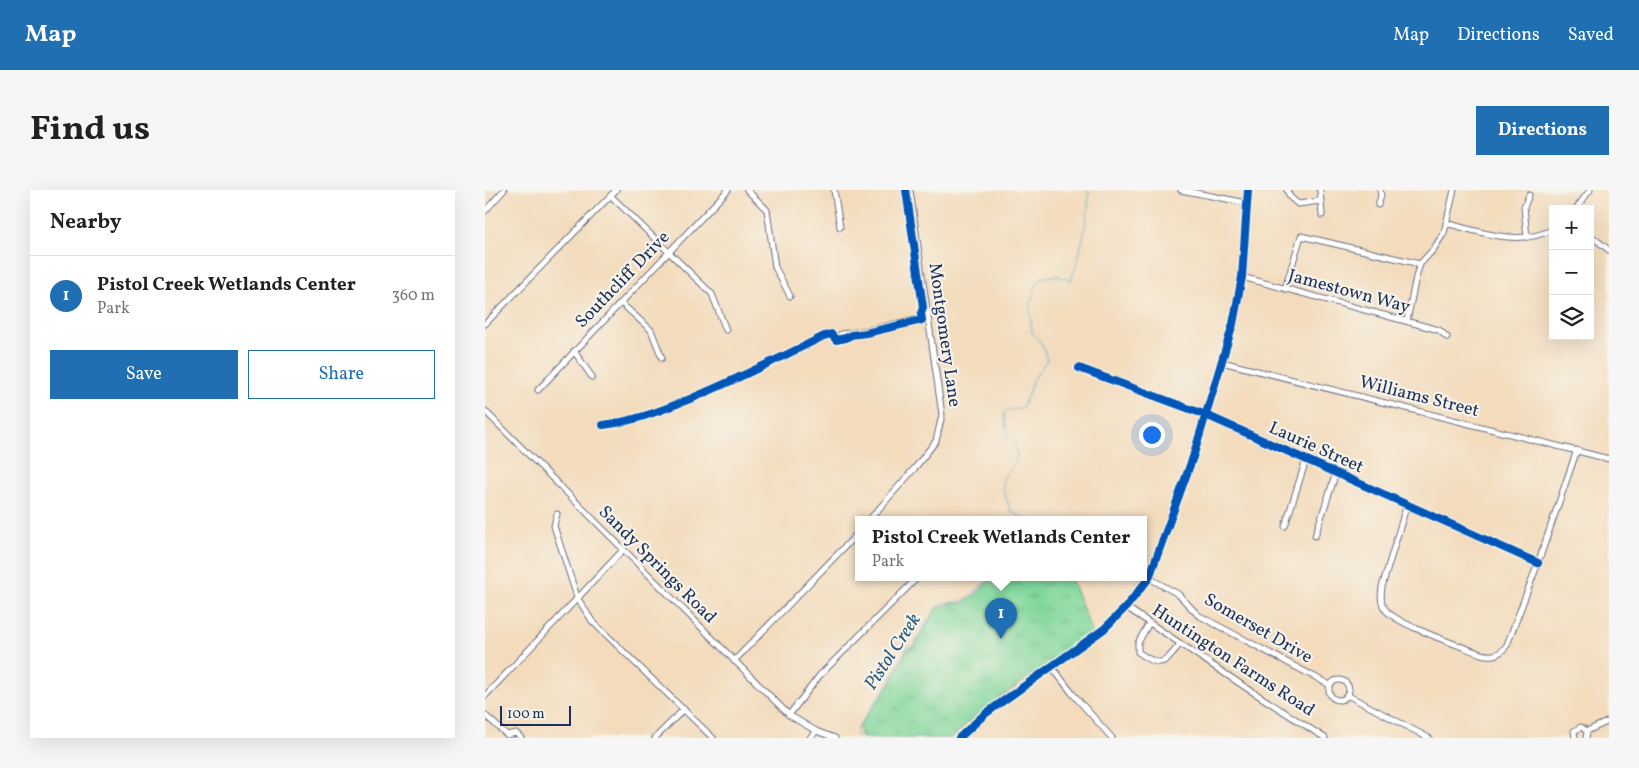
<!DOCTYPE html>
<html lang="en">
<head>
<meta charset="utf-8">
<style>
  :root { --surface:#fff; --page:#f6f6f6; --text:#202124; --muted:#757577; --line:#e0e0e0; --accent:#1f6fb2 }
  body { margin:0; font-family:Vollkorn,serif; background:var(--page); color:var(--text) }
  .controls { position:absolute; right:15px; top:15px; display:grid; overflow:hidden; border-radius:0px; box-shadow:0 5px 20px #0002 }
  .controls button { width:45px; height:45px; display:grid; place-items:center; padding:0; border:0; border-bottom:1px solid var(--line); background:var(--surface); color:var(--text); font:25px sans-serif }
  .scale { position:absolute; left:15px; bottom:12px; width:71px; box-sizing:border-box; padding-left:5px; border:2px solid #1b2f5e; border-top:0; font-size:14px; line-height:18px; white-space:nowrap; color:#1b2f5e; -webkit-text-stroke:4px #f7f3e8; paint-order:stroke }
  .you { position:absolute; left:666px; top:244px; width:18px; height:18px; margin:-12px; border:4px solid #fff; border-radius:50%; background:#1a73e8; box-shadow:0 0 0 8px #1a73e833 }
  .badge { display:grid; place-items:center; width:32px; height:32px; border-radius:50%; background:var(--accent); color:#fff; font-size:16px; font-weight:700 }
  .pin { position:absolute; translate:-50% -41px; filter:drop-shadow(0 1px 2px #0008) }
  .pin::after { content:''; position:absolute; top:26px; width:18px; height:15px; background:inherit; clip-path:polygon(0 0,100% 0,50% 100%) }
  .popup { position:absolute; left:370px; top:326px; width:292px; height:65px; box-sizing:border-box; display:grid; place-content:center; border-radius:0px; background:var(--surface); filter:drop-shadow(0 1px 4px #0005); font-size:16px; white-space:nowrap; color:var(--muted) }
  .popup b { font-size:19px; color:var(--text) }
  .popup::after { content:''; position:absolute; left:50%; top:100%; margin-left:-10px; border:10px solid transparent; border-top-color:var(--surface) }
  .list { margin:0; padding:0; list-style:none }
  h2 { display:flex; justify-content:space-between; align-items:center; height:65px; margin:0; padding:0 20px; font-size:21px }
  h2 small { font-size:16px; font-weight:400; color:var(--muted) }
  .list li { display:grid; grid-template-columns:32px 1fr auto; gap:15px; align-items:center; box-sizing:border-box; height:80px; padding:0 20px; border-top:1px solid var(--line) }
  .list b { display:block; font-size:19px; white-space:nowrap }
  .list p { margin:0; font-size:16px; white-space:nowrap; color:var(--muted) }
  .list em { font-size:16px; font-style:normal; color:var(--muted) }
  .actions { display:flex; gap:10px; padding:15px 20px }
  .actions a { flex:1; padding:11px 0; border:1px solid var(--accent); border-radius:0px; text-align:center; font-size:18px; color:var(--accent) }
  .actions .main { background:var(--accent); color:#fff }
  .icon { flex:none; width:28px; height:28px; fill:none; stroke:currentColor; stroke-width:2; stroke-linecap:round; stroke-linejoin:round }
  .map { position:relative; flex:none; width:1124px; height:548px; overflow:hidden; border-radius:0px }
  header { display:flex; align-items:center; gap:30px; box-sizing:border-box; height:70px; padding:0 25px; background:var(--accent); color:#fff }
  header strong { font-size:24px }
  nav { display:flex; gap:28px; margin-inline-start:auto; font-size:18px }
  .intro { display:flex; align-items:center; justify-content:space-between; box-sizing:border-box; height:120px; padding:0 30px }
  h1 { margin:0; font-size:35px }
  .button { padding:12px 22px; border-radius:0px; background:var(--accent); color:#fff; font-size:18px; font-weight:700 }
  main { display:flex; gap:30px; padding:0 30px }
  aside { flex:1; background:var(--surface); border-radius:0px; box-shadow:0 5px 20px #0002 }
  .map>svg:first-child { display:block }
  .park { fill:url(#park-tufts); stroke:#4e837c }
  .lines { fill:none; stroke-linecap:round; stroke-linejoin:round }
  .stream { stroke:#45aac5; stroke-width:1 }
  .minor-casing { stroke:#676b7f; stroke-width:7 }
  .minor { stroke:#fff; stroke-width:5 }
  .cycleway-casing { stroke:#f7f3e8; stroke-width:11 }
  .cycleway { stroke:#0057b8; stroke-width:8 }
  .labels { text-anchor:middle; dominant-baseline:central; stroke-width:4.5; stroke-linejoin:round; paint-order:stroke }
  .street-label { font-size:18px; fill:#1b2f5e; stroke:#f7f3e8 }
  .water-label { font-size:19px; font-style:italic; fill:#2a5a82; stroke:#f7f3e8 }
</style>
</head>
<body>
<header>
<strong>Map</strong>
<nav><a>Map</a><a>Directions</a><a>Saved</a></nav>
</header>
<div class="intro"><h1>Find us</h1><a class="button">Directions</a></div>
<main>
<aside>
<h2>Nearby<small></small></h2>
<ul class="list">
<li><span class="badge">1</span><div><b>Pistol Creek Wetlands Center</b><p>Park</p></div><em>360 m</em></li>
</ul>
<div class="actions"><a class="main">Save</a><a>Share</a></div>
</aside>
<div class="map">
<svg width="1124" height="548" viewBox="0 0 1124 548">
  <defs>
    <pattern id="park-tufts" width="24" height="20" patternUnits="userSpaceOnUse" patternTransform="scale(1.25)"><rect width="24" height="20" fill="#80d79b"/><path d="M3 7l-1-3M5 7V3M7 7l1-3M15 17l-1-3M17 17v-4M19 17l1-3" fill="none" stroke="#6eb988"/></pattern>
  </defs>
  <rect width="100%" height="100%" fill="#f7f3e8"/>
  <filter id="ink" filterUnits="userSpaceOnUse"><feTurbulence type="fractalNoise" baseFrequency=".02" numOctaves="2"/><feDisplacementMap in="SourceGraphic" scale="10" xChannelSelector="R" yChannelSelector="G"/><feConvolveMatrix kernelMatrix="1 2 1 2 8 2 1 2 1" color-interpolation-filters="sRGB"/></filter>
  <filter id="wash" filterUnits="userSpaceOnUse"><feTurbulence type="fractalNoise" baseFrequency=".0096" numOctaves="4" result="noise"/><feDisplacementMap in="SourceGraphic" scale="20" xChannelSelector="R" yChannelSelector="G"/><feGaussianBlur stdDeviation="1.12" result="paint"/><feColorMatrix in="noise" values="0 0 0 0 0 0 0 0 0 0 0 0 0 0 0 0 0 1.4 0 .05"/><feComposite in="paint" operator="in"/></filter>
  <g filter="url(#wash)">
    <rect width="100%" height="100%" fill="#f3dbbc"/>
    <path class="park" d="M506 388H586L607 442 493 524 467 548H377L375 546 374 537 406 493 423 459 429 457 451 419 464 414 478 413 490 405Z"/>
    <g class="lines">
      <g class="stream">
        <path d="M540 330 539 328 526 321 518 300V288L529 275 532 266 530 253 523 248 519 224 522 220 536 219 543 205 547 191 562 170 558 156 547 142 545 118 551 95 557 88 572 85 586 91C596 62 603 31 604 0"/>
        <path d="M372 548 371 539 404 494 422 457 428 456C433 449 449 419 453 416 461 410 468 414 476 411 487 408 496 395 503 388"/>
      </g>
    </g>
  </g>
  <g filter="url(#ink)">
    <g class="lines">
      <defs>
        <g id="minor">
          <path d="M262 0 282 20 290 77 305 106"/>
          <path d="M349 0 355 37"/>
          <path d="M696 0 762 13"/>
          <path d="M802 0 805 7 813 14 836 11"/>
          <path d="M835 0 837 25"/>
          <path d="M126 6 227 104 241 140"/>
          <path d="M893 15 896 6 895 0"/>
          <path d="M1091 19 1105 0"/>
          <path d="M0 21 19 0"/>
          <path d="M961 33C994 42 1036 57 1068 39"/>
          <path d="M1105 45 1124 60"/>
          <path d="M1042 47 1039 17 1044 5"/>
          <path d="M757 87 954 140 962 147"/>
          <path d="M800 99 816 46 935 74"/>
          <path d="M136 113 166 140 177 168"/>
          <path d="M922 131 931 87 935 74 948 60 959 43 969 0"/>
          <path d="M0 134 131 0"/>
          <path d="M351 150 356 144 384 140 443 126"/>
          <path d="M89 161 107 187"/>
          <path d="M737 172 1124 269"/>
          <path d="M594 178 721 225 1053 373"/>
          <path d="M53 200 243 0"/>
          <path d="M0 221 304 525 331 541 350 548"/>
          <path d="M922 314 897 397C896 405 895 412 900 419 910 434 976 456 996 464 1008 467 1015 465 1022 455L1053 373 1092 260"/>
          <path d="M72 324 69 336 92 407 107 431 228 548"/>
          <path d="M384 330 429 279 451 251 457 225 425 0"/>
          <path d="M800 336 821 270"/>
          <path d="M830 346 851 283"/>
          <path d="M664 388 693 404 713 425 845 495"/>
          <path d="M641 417 757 495 840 548"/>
          <path d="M664 433 653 453V462C676 478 678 475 695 454"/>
          <path d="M249 471 374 342"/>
          <path d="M567 477 587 503 627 548"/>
          <circle cx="854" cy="500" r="10"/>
          <path d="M862 505 944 548"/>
          <path d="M0 506 138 360"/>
          <path d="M0 525 22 545 31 543 36 548"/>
          <path d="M304 525 335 485 432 388"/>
          <path d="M1102 541 1124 531"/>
          <path d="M170 548 199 519"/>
          <path d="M325 548 331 541"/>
          <path d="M474 548 500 524 619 439 641 417 664 388 708 267 748 134 757 87 763 0"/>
          <path d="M1090 548 1089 541 1096 537 1102 541 1101 548"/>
        </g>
      </defs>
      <use href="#minor" class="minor-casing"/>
      <use href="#minor" class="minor"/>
      <defs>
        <g id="cycleway">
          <path d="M594 178 721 225 1053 373"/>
          <path d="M118 235C151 231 174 221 205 209 251 190 295 168 339 146L346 144 351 150 361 148 366 145 381 143 437 130 436 124 438 117 421 0"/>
          <path d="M474 548 500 524 619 439 641 417 664 388 708 267 748 134 757 87 763 0"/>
        </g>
      </defs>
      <use href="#cycleway" class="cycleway-casing"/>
      <use href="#cycleway" class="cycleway"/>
    </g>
  </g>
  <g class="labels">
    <g class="street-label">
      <text transform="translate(138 90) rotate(-46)">Southcliff Drive</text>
      <text transform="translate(864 102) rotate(15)">Jamestown Way</text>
      <text transform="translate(459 145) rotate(82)">Montgomery Lane</text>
      <text transform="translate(934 207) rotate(14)">Williams Street</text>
      <text transform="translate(831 258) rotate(24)">Laurie Street</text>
      <text transform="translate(172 375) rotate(45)">Sandy Springs Road</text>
      <text transform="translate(773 439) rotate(30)">Somerset Drive</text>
      <text transform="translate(748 471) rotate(33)">Huntington Farms Road</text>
    </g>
    <g class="water-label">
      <text transform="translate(408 462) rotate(-57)">Pistol Creek</text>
    </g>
  </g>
</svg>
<div class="controls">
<button>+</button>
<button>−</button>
<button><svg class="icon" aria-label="layers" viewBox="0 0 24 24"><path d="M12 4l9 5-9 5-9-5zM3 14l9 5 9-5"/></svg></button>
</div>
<div class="scale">100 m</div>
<div class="you"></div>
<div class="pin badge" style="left:516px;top:449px">1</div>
<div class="popup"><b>Pistol Creek Wetlands Center</b>Park</div>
</div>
</main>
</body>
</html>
